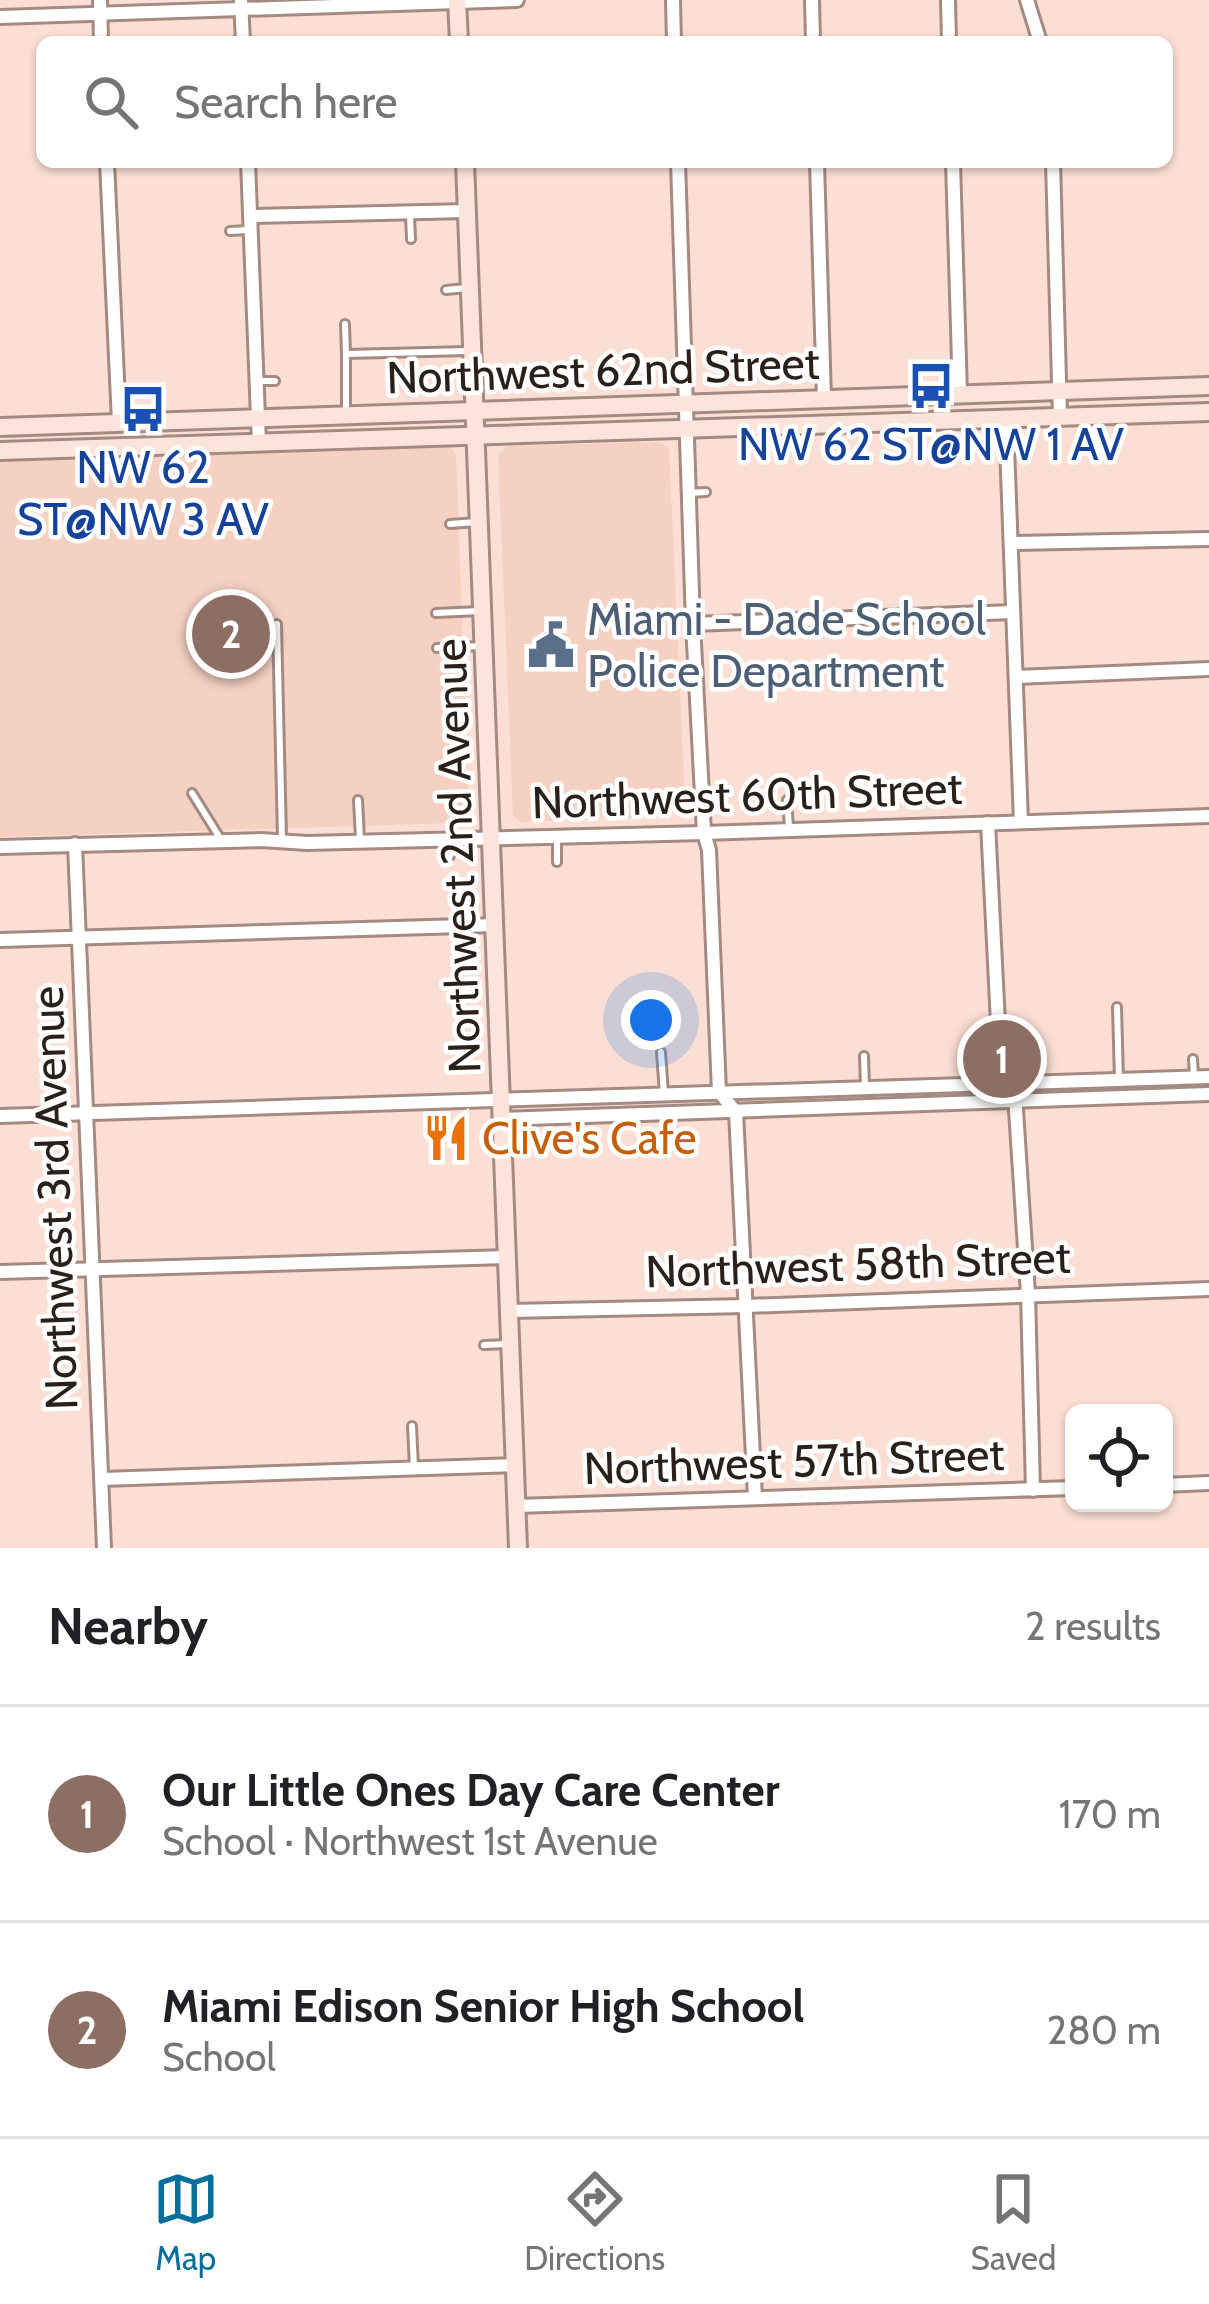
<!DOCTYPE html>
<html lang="en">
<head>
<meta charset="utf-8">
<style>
  :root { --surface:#fff; --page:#f6f6f6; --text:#202124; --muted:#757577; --line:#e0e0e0; --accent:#066f9b }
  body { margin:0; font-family:Cabin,sans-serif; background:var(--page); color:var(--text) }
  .controls { position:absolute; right:36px; bottom:36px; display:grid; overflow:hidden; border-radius:18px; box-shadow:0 3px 9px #0004 }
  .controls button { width:108px; height:108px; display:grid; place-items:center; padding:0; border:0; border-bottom:3px solid var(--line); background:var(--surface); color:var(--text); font:60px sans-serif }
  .you { position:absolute; left:651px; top:1020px; width:42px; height:42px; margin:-30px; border:9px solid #fff; border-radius:50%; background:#1a73e8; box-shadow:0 0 0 18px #1a73e833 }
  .badge { display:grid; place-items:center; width:78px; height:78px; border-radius:50%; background:var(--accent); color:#fff; font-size:39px; font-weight:700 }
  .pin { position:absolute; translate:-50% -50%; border:6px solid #fff; box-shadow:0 3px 12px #0006 }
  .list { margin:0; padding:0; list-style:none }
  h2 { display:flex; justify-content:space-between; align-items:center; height:156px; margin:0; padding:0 48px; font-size:51px }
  h2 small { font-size:39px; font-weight:400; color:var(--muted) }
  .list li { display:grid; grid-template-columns:78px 1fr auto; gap:36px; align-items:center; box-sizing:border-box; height:216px; padding:0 48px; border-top:3px solid var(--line) }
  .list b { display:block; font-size:45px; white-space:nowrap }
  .list p { margin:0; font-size:39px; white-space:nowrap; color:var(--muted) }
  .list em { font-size:39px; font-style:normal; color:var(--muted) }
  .icon { flex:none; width:66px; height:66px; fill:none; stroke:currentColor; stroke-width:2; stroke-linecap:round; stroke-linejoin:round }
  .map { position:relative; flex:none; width:1209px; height:1548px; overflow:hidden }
  .search { position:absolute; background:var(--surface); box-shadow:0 3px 9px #0004; left:36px; right:36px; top:36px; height:132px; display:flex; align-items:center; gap:30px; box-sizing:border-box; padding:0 42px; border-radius:18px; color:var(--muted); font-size:45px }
  .sheet { height:588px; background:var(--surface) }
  nav { display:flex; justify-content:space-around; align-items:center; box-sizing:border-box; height:168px; border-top:3px solid var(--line); background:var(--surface); font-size:33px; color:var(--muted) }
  nav a { display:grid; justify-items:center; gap:6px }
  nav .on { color:var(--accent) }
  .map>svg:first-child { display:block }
  .built { fill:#f5d1c3 }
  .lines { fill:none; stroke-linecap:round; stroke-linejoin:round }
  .lane-casing { stroke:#a48a80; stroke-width:12 }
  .street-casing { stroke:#a48a80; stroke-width:18 }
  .secondary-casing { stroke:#a48a80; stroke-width:22 }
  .lane { stroke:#fff; stroke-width:6 }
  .street { stroke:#fff; stroke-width:12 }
  .secondary { stroke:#fbe5da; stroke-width:16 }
  .labels { text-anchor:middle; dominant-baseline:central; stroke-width:9; stroke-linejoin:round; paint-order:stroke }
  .street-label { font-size:45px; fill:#291f1b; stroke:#fff }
  .transit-label { font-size:45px; fill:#164399; stroke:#fff }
  .service-label { font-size:45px; fill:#4e5e75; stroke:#fff; text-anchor:start }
  .food-label { font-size:45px; fill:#c56008; stroke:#fff; text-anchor:start }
</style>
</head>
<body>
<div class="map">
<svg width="1209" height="1548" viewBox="0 0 1209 1548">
  <rect width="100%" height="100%" fill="#fcdfd4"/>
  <g class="built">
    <path d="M660 442 669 448 685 802 668 816 521 822 513 816 498 454 508 446Z"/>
    <path d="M440 443 451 448 456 456 469 809 463 818 454 823 0 837V459Z"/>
  </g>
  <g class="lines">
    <defs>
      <g id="lane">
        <path d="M410 216 411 239"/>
        <path d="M230 231 248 230"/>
        <path d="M446 290 467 288"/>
        <path d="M345 324 346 354"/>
        <path d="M257 381H275"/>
        <path d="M346 411V354L468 351"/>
        <path d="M689 493 706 492"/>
        <path d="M450 524 477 522"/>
        <path d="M436 613 480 611"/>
        <path d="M277 624 282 838"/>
        <path d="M437 648 481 646"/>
        <path d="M192 793 220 838"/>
        <path d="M358 800 360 839"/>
        <path d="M787 800 789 827"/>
        <path d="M557 837V862"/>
        <path d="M450 840V856"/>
        <path d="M1117 1007 1119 1080"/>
        <path d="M661 1052 664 1094"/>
        <path d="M864 1056 865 1087"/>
        <path d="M1193 1059 1194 1077"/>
        <path d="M484 1345 507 1344"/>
        <path d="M412 1426 414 1468"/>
      </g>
      <g id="street">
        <path d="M100 0 101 42"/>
        <path d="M241 0 243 42"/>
        <path d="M673 0 674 42"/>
        <path d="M812 0 813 42"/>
        <path d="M948 0 949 42"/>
        <path d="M1027 0 1040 42"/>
        <path d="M0 17 517 0"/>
        <path d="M107 162 119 422"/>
        <path d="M248 162 259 443"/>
        <path d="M678 162 693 624 704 833 709 850 719 1092 736 1112 755 1498"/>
        <path d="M817 162 824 399"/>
        <path d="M953 162 960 394"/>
        <path d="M1053 162 1060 417"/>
        <path d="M251 216 467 211"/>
        <path d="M1006 419 1021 822"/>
        <path d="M1011 543 1209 539"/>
        <path d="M693 624 1013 612"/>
        <path d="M1016 677 1209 669"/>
        <path d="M988 823 1001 1083 1016 1101V1110L1028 1294 1033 1490"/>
        <path d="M75 844 104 1548"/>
        <path d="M0 847 261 840 307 843 704 833 1209 816"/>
        <path d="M0 940 496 925"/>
        <path d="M0 1116 1209 1077"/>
        <path d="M503 1119 1209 1094"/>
        <path d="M0 1272 507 1257"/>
        <path d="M509 1311 746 1306 1209 1289"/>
        <path d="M102 1479 515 1465"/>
        <path d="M1164 1485 1209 1483"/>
        <path d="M516 1506 1074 1488"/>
      </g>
      <g id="secondary">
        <path d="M457 0 459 42"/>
        <path d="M465 162 518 1548"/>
        <path d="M0 427 1209 386"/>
        <path d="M0 451 1209 412"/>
      </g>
    </defs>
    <use href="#lane" class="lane-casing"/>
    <use href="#street" class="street-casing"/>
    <use href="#secondary" class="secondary-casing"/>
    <use href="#lane" class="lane"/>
    <use href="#street" class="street"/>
    <use href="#secondary" class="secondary"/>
  </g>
  <defs>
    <symbol id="bus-bare" viewBox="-9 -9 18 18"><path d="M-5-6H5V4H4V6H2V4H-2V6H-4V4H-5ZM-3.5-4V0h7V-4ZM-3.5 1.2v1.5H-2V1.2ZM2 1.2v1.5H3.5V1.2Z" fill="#1a4fb4" stroke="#fff" stroke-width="2.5" paint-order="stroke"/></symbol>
    <symbol id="civic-bare" viewBox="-9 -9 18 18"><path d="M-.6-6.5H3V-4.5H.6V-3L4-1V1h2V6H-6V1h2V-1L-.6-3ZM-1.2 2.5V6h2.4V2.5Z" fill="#5c6f8a" stroke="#fff" stroke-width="2.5" paint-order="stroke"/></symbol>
    <symbol id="restaurant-bare" viewBox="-9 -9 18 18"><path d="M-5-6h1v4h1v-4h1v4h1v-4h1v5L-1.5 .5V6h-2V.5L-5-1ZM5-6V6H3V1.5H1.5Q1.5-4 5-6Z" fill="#e8710a" stroke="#fff" stroke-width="2.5" paint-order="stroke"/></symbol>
  </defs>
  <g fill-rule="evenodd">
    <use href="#bus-bare" x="898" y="353" width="66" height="66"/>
    <use href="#bus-bare" x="110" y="376" width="66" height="66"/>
    <use href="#civic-bare" x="518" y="612" width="66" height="66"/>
    <use href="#restaurant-bare" x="413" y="1105" width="66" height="66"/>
  </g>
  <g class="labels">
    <g class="street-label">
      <text transform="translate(603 370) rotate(-2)">Northwest 62nd Street</text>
      <text transform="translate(747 795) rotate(-2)">Northwest 60th Street</text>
      <text transform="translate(457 856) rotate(-92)">Northwest 2nd Avenue</text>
      <text transform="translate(54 1198) rotate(-92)">Northwest 3rd Avenue</text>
      <text transform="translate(858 1264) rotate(-2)">Northwest 58th Street</text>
      <text transform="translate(794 1461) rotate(-2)">Northwest 57th Street</text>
    </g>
    <g class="transit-label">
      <text x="931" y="444">NW 62 ST@NW 1 AV</text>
      <text x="143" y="467">NW 62<tspan x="143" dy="52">ST@NW 3 AV</tspan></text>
    </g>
    <g class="service-label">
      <text x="587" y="619">Miami - Dade School<tspan x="587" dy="52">Police Department</tspan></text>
    </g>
    <g class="food-label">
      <text x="482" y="1138">Clive's Cafe</text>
    </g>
  </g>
</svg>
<div class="controls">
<button><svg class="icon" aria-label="locate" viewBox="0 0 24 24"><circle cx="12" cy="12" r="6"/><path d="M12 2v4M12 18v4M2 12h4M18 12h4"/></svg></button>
</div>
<div class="you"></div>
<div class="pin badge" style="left:1002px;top:1059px;background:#8d6e63">1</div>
<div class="pin badge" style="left:231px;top:634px;background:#8d6e63">2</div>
<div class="search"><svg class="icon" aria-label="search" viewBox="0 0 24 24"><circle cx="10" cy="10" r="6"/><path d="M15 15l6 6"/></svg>Search here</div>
</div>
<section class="sheet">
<h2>Nearby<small>2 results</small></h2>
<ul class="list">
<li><span class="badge" style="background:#8d6e63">1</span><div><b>Our Little Ones Day Care Center</b><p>School · Northwest 1st Avenue</p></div><em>170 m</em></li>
<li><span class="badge" style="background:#8d6e63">2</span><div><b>Miami Edison Senior High School</b><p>School</p></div><em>280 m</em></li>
</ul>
</section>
<nav>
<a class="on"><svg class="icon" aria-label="map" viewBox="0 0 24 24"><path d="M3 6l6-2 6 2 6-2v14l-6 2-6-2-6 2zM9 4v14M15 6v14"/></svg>Map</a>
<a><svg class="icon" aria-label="directions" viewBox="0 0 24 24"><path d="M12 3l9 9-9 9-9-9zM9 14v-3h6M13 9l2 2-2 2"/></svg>Directions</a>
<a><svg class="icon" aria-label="saved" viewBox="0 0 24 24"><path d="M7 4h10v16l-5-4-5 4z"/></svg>Saved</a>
</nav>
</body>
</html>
